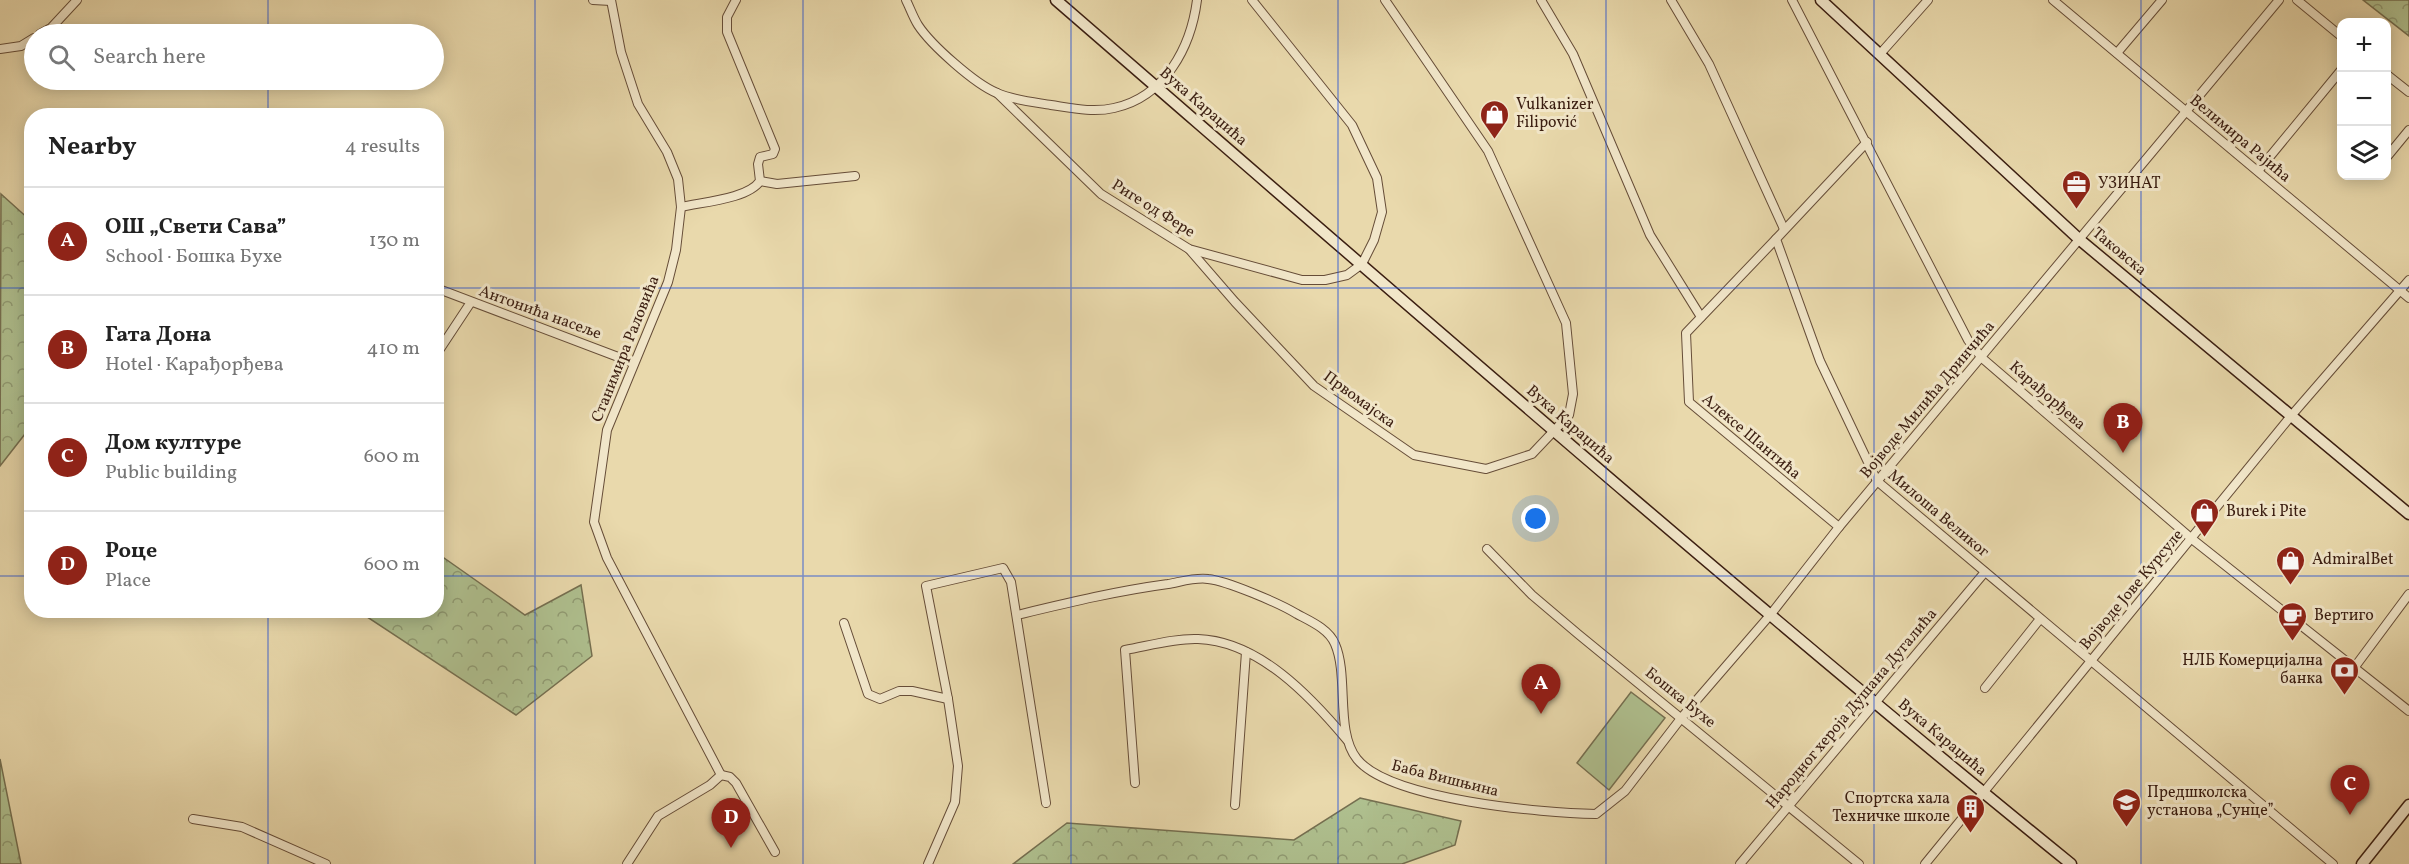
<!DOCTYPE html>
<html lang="en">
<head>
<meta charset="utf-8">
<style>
  :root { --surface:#fff; --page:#f6f6f6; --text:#222; --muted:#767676; --line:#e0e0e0; --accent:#8f2418 }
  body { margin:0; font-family:Vollkorn,serif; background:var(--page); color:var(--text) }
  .controls { position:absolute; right:18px; top:18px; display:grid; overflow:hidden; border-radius:12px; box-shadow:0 3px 15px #0003 }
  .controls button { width:54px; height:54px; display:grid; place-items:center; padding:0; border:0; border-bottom:2px solid var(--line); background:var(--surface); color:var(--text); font:30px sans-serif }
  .you { position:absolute; left:1536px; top:519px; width:21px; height:21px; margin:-15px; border:4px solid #fff; border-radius:50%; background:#1a73e8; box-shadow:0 0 0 9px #1a73e833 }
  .badge { display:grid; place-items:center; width:39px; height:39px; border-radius:50%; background:var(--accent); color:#fff; font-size:20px; font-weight:700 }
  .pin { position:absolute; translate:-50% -50px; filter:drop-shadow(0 2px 3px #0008) }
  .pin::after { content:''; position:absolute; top:32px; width:21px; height:18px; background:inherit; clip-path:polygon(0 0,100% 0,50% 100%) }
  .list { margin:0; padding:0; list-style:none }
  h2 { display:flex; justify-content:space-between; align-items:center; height:78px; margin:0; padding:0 24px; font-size:26px }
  h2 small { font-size:20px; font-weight:400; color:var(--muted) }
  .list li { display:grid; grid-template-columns:39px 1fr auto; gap:18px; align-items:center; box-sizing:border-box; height:108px; padding:0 24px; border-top:2px solid var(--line) }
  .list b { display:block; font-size:22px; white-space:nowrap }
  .list p { margin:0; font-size:20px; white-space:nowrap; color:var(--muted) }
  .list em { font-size:20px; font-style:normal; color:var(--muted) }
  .icon { flex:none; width:33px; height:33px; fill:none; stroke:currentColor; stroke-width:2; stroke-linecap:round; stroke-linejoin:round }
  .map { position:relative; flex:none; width:2409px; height:864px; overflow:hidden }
  .search { position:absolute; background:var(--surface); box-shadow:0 3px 15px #0003; left:24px; top:24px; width:420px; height:66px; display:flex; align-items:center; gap:15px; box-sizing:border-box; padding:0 21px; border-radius:33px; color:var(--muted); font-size:22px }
  .panel { position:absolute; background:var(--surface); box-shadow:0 3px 15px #0003; left:24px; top:108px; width:420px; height:510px; border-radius:24px }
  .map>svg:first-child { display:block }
  .forest { fill:url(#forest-crowns); stroke:#756f50; stroke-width:1.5 }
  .pitch { fill:#afc08f; stroke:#756f50; stroke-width:1.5 }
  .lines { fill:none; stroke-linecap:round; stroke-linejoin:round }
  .street-casing { stroke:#664d38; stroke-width:10 }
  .secondary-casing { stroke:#3b1e11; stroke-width:13 }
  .street { stroke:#f1e6c9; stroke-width:8 }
  .secondary { stroke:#f1e6c9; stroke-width:10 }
  .grid { fill:none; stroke:#1d4ed8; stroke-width:1.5; stroke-opacity:0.55 }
  .labels { text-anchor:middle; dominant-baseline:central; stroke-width:6; stroke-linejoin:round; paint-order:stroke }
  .poi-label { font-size:16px; fill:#3b1e11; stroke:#f1e6c9; text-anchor:start }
  .street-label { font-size:16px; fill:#3b1e11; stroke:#f1e6c9 }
</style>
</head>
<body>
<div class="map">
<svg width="2409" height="864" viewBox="0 0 2409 864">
  <defs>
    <pattern id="forest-crowns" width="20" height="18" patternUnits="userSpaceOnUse" patternTransform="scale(1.5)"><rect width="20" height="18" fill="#afc08f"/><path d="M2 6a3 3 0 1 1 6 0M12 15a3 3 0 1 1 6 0" fill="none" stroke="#909b73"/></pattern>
  </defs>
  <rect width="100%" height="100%" fill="#e9d9ac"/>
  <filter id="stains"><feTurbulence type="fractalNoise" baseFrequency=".00333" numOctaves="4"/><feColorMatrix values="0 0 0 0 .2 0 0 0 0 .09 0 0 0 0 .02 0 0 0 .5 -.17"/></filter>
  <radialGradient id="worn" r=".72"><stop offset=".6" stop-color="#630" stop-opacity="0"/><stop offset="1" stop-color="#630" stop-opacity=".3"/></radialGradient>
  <g class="forest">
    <path d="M2363 0H2409V36Z"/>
    <path d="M1 194 31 221 32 437 25 434 0 466Z"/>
    <path d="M437 553 525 615 581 585 592 656 516 715 358 611 436 610Z"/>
    <path d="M0 759 21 864H0Z"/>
    <path d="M1360 798 1461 821 1455 845 1402 864H1013L1067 823 1294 840Z"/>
  </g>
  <path class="pitch" d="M1631 692 1665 718 1609 790 1577 763Z"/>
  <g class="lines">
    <defs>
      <g id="street">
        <path d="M593 0 611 1"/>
        <path d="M611 0 621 52 638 104 667 152 678 179 681 207 676 250 668 282 607 430 594 522 607 558 721 775"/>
        <path d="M906 0C910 8 913 17 918 25 931 45 975 84 997 93 1013 100 1033 102 1051 105 1071 108 1093 113 1114 108 1165 97 1191 47 1197 0"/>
        <path d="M1541 0 1573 54 1650 235 1701 317"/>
        <path d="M1671 0 1709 64 1784 229"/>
        <path d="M1792 0 1968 340 1982 358 2192 539 2409 711"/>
        <path d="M2053 0 2409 298"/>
        <path d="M2297 0 2342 37"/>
        <path d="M40 34 51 28 77 0"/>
        <path d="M0 49 21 46 34 38"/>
        <path d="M2117 53 2162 0"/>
        <path d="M1880 54 1928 0"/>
        <path d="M2386 74 2409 92"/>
        <path d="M997 93 1101 194 1189 249 1302 280H1325L1347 275 1362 264 1374 240 1382 212 1377 178 1352 125 1252 0"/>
        <path d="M1867 142 1776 239 1820 361 1877 481 2333 864"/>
        <path d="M2386 158 2409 130"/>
        <path d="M2258 171 2342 69"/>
        <path d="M760 181 777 184 855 176"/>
        <path d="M681 207C702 202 748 199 760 181L758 164 760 157 773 154 775 149 727 32V17L736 0"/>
        <path d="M1776 239 1686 333 1689 402 1839 527"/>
        <path d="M1189 249 1235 302 1314 386 1414 455 1486 469 1532 454 1569 415 1573 394 1566 323 1488 151 1385 0"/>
        <path d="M436 288 634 363"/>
        <path d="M436 355 471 302"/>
        <path d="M1487 549 1532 595 1578 634 1859 864"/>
        <path d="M1017 615C1067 603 1116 591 1168 584 1180 582 1196 577 1208 579 1227 581 1279 603 1297 614 1310 621 1329 629 1335 644 1349 676 1335 732 1357 759 1390 800 1543 813 1596 814L1625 791 1682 717 1771 614 1839 527 2279 0"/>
        <path d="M844 623 868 694 880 699 899 691H912L948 699"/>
        <path d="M2354 668 2409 594"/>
        <path d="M1985 688 2040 619"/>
        <path d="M721 775 730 777 736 783 775 852"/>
        <path d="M1135 783 1125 650C1148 646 1175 638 1198 639 1259 641 1311 697 1347 740"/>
        <path d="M1235 805 1246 652"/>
        <path d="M193 819 242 827 326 864"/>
        <path d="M627 864 658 816 710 785 721 775"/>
        <path d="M928 864 955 802 958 766 948 699 926 586 1003 568 1011 582 1046 803"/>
        <path d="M1740 864 1985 572"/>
        <path d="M1925 864 2291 416 2409 280"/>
      </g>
      <g id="secondary">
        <path d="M1056 0C1392 291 1726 584 2071 864"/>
        <path d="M1821 0 2080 240 2409 514"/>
        <path d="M2362 864 2409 805"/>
      </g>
    </defs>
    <use href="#street" class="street-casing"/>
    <use href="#secondary" class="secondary-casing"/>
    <use href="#street" class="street"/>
    <use href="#secondary" class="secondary"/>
  </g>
  <path class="grid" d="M268 0V34M535 0V864M803 0V864M1071 0V864M1338 0V864M1606 0V864M1874 0V864M2141 0V864M268 80V116M0 288H32M436 288H2409M0 576H32M436 576H2409M268 610V864"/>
  <defs>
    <symbol id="shop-pin" viewBox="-11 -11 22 30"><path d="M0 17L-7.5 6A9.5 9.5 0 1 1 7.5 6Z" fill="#8f2418" stroke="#f1e6c9"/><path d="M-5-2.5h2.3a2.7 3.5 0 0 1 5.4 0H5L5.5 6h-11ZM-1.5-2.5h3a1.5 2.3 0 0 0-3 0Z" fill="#fff"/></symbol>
    <symbol id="office-pin" viewBox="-11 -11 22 30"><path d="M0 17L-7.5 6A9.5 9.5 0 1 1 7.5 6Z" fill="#8f2418" stroke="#f1e6c9"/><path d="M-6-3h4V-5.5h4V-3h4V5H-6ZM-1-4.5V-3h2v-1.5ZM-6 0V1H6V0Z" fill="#fff"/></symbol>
    <symbol id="cafe-pin" viewBox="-11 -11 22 30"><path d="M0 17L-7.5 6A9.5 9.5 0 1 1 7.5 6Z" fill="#8f2418" stroke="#f1e6c9"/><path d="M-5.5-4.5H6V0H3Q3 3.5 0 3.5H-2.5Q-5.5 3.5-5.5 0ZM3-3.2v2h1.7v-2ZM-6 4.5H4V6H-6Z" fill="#fff"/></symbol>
    <symbol id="bank-pin" viewBox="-11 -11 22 30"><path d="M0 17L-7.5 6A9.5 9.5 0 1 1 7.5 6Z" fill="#8f2418" stroke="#f1e6c9"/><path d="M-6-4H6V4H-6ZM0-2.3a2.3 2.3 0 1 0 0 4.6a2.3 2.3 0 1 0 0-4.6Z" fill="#fff"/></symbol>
    <symbol id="school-pin" viewBox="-11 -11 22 30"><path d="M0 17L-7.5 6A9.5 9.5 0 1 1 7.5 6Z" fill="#8f2418" stroke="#f1e6c9"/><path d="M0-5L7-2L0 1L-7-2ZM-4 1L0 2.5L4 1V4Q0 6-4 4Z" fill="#fff"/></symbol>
    <symbol id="building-pin" viewBox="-11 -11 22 30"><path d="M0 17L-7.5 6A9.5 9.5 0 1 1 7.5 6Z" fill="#8f2418" stroke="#f1e6c9"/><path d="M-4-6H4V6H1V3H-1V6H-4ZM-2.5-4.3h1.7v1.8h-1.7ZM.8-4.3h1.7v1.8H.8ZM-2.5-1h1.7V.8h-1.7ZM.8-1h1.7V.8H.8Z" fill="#fff"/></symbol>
  </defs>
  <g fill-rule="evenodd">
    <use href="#shop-pin" x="1478" y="98" width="33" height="45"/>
    <use href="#office-pin" x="2060" y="168" width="33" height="45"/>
    <use href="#shop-pin" x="2188" y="496" width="33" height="45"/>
    <use href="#shop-pin" x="2274" y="544" width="33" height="45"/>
    <use href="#cafe-pin" x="2276" y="600" width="33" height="45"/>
    <use href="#bank-pin" x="2328" y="654" width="33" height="45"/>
    <use href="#school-pin" x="2110" y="786" width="33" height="45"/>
    <use href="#building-pin" x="1954" y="792" width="33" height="45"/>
  </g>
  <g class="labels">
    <g class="poi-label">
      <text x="1516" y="105">Vulkanizer<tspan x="1516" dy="18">Filipović</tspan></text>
      <text x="2098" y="184">УЗИНАТ</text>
      <text x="2226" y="512">Burek i Pite</text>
      <text x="2312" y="560">AdmiralBet</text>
      <text x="2314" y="616">Вертиго</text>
      <text x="2323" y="661" text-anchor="end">НЛБ Комерцијална<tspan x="2323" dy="18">банка</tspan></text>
      <text x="2147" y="793">Предшколска<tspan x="2147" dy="18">установа „Сунце”</tspan></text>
      <text x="1950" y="799" text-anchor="end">Спортска хала<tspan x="1950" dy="18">Техничке школе</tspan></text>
    </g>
    <g class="street-label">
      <text transform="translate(1203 107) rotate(41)">Вука Караџића</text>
      <text transform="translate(2240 139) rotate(40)">Велимира Рајића</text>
      <text transform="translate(1153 209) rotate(32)">Риге од Фере</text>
      <text transform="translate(2119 252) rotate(40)">Таковска</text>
      <text transform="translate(540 313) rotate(20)">Антонића насеље</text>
      <text transform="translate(626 349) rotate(-68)">Станимира Раловића</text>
      <text transform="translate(2047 396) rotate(41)">Карађорђева</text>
      <text transform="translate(1359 400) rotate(36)">Првомајска</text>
      <text transform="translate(1928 400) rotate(-50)">Војводе Милића Дринчића</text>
      <text transform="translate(1570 425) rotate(41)">Вука Караџића</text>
      <text transform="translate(1751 437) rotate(40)">Алексе Шантића</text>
      <text transform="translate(1938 514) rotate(40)">Милоша Великог</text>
      <text transform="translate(2132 590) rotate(-50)">Војводе Јове Курсуле</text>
      <text transform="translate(1680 698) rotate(39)">Бошка Бухе</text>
      <text transform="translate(1852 709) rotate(-50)">Народног хероја Душана Дугалића</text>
      <text transform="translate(1942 738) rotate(40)">Вука Караџића</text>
      <text transform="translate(1445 779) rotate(14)">Баба Вишњина</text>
    </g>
  </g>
  <rect width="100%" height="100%" filter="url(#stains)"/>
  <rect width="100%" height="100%" fill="url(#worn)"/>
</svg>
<div class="controls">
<button>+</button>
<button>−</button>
<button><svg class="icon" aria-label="layers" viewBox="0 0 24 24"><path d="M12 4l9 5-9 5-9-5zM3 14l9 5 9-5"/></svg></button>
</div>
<div class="you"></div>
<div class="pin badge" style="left:1541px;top:714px">A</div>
<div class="pin badge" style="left:2123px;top:453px">B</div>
<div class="pin badge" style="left:2350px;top:815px">C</div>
<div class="pin badge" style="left:731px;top:848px">D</div>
<div class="search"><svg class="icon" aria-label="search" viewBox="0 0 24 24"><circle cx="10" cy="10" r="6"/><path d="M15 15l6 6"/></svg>Search here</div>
<section class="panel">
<h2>Nearby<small>4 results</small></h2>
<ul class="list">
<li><span class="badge">A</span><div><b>ОШ „Свети Сава”</b><p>School · Бошка Бухе</p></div><em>130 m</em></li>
<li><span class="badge">B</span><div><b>Гата Дона</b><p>Hotel · Карађорђева</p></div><em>410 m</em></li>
<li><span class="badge">C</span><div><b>Дом културе</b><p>Public building</p></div><em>600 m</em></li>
<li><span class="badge">D</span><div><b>Роце</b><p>Place</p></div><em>600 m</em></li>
</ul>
</section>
</div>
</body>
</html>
